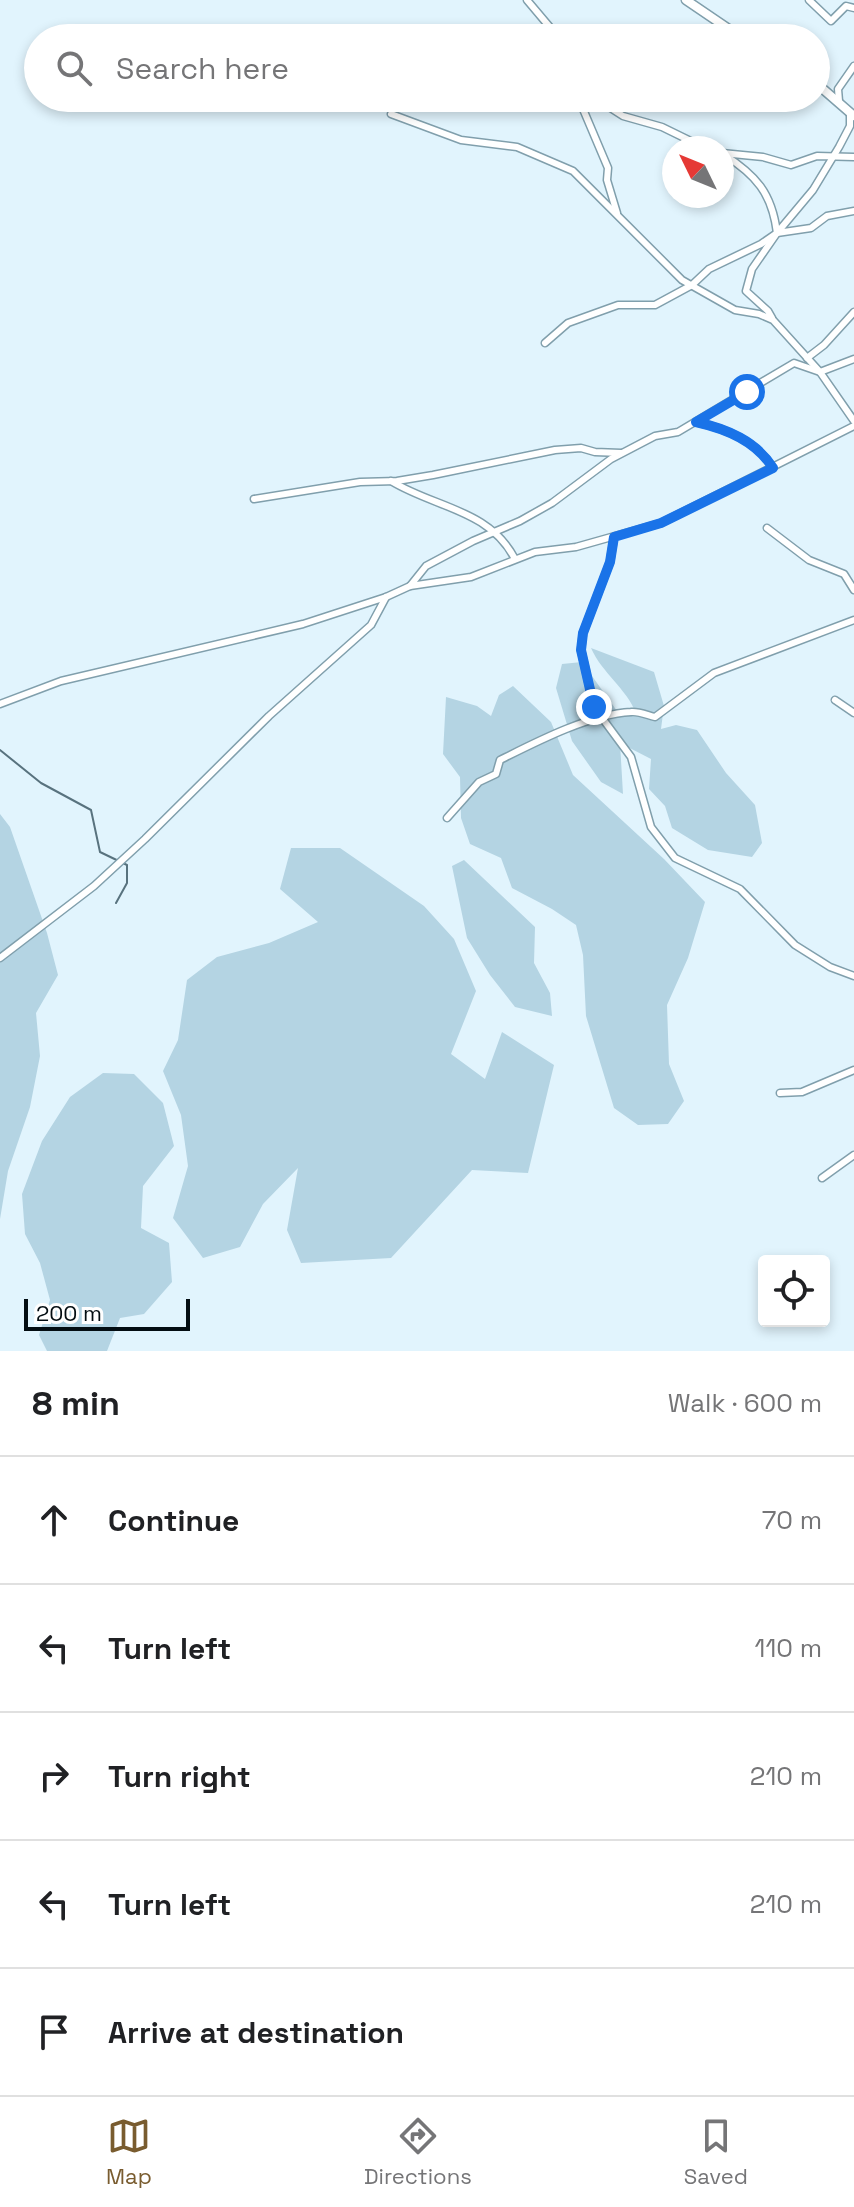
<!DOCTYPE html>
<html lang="en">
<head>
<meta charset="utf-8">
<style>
  :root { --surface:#fff; --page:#f2f2f2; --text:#202124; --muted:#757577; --line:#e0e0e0; --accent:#795c2f }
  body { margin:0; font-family:"Space Grotesk",sans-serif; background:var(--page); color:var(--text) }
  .controls { position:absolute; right:24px; bottom:24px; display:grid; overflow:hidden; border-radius:8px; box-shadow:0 4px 12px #0003 }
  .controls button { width:72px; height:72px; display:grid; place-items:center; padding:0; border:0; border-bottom:2px solid var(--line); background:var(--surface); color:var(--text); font:40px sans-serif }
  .compass { position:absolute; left:662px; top:136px; width:72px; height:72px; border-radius:50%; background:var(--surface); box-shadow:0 4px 12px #0003; rotate:313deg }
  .scale { position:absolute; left:24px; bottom:20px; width:166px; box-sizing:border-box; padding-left:8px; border:4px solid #030d12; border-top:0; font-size:22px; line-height:28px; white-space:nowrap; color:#030d12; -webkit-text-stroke:6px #fff; paint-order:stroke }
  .stop { position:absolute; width:24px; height:24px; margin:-18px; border:6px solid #1a73e8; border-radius:50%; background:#fff }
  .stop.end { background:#1a73e8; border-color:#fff; box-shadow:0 2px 8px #0008 }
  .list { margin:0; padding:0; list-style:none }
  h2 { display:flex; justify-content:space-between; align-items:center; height:104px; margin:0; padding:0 32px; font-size:34px }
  h2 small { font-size:26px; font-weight:400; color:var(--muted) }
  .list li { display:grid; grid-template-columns:52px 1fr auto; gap:24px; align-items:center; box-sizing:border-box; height:128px; padding:0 32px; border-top:2px solid var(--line) }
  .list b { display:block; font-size:30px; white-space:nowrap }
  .list em { font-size:26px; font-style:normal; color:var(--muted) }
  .icon { flex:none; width:44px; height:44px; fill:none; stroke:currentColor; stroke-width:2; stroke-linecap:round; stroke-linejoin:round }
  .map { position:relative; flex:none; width:854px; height:1351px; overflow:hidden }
  .search { position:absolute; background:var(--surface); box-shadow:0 4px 12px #0003; left:24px; right:24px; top:24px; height:88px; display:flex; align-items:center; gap:20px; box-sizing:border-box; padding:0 28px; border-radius:44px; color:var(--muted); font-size:30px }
  .sheet { height:744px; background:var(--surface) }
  nav { display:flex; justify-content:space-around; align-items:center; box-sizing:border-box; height:112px; border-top:2px solid var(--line); background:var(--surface); font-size:22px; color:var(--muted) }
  nav a { display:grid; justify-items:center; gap:4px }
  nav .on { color:var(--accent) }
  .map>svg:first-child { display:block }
  .green { fill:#b4d4e3 }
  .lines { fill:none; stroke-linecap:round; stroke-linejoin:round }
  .stream { stroke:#58727e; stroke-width:2 }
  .street-casing { stroke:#809fac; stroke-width:9 }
  .secondary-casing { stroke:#809fac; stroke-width:11 }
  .street { stroke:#fff; stroke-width:6 }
  .secondary { stroke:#fff; stroke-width:8 }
  .route { stroke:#1a73e8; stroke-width:10 }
</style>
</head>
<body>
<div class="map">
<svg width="854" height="1351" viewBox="0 0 854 1351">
  <rect width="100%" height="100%" fill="#e1f4fd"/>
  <g class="green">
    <path d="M591 648 654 672 664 706 661 729 676 725 697 730 726 773 755 805 762 843 752 857 708 850 672 828 665 806 649 789 651 759 620 743 623 794 601 782 572 741 556 688 562 664 582 662 617 711 636 713C626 688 602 673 591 648Z"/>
    <path d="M513 686 551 722 573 775 664 859 705 902 688 958 667 1005 669 1064 684 1101 668 1124 638 1125 614 1108 586 1016 583 955 576 925 552 909 512 888 501 858 470 844 461 818 460 777 443 754 446 697 477 706 491 716 499 695Z"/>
    <path d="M0 814 10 827 47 933 58 975 36 1013 40 1056 30 1107 8 1171 0 1219Z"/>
    <path d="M291 848H340L424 906 454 939 476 991 451 1054 485 1079 502 1032 554 1065 528 1173 472 1170 391 1258 301 1263 287 1230 298 1168 263 1204 240 1247 203 1258 173 1218 188 1166 181 1115 163 1071 178 1040 187 980 217 957 269 943 318 922 280 889Z"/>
    <path d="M464 860 535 927 534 963 550 993 552 1016 515 1007 490 975 467 938 452 866Z"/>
    <path d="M103 1073 134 1074 163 1103 174 1146 143 1186 141 1228 169 1243 172 1282 144 1314 120 1318 107 1351H47L39 1335 50 1300 40 1263 25 1234 22 1194 42 1141 70 1097Z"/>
  </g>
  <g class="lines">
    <path class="stream" d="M0 750 41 783 91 810 100 852 127 865V883L116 903"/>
    <defs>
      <g id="street">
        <path d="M527 0 559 38"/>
        <path d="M809 0 831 21 846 6 854 8"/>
        <path d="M588 98 583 109 608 168 607 180 617 213"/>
        <path d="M595 98 623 116 662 127 705 148"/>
        <path d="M839 101 838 89 854 66"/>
        <path d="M391 114 461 140 517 147 573 171 682 280 735 310 759 314 773 320 820 372 854 421"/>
        <path d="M722 153 763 157 791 165 817 156 854 157"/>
        <path d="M723 154C756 175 772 193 777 233"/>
        <path d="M772 318 768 311 746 291 752 269 777 233 813 190 839 147 850 126V113"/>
        <path d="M545 343 568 323 618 305H655L692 285 709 269 761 244 777 233 811 228 827 216 854 211"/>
        <path d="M807 358 824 345 854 312"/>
        <path d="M696 422C727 429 756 441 773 468"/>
        <path d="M391 481C435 508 489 509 515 559"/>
        <path d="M254 499 360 482 397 481 433 475 555 450 581 448 595 452 621 453"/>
        <path d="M767 528 809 560 844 574 854 590"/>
        <path d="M614 537 610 562 583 633 581 650 594 707 631 757 651 827 675 858 740 889 795 945 830 967 854 976"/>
        <path d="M410 586 426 566 473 541 520 521 552 503 611 459 655 436 678 432 794 363 820 372 854 359"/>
        <path d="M835 700 854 713"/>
        <path d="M0 704 61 681 303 624 386 597 410 586 471 577 535 552 576 547 661 523 854 426"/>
        <path d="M447 818 479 782 496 774 500 760C536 742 590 714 631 712 638 711 647 715 655 717L714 673 854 620"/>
        <path d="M0 958 94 886 145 839 269 716 371 625 386 597"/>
        <path d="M780 1093 802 1092 854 1070"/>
        <path d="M822 1178 854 1155"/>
      </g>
      <g id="secondary">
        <path d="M686 0 742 38"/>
        <path d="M816 83 854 116"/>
      </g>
    </defs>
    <use href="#street" class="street-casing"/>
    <use href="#secondary" class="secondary-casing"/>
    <use href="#street" class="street"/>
    <use href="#secondary" class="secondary"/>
  </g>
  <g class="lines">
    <path class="route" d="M594 707 581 650 583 633 610 562 614 537 661 523 773 468C756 441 727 429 696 422L747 392"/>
  </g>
</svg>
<div class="controls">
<button><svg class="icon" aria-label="locate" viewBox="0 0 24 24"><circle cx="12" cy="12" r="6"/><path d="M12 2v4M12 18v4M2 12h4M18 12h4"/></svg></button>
</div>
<svg class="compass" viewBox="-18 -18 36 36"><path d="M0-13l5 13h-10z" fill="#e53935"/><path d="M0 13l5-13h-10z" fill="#757577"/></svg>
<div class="scale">200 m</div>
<div class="stop" style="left:747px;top:392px"></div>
<div class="stop end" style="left:594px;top:707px"></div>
<div class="search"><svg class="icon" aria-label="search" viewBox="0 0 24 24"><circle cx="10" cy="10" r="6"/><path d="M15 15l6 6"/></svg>Search here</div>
</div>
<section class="sheet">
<h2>8 min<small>Walk · 600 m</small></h2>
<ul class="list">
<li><svg class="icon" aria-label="ahead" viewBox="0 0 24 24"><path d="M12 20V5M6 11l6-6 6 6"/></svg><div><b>Continue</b></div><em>70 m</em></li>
<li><svg class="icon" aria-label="left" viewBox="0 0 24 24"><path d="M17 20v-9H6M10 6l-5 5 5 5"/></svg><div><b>Turn left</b></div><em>110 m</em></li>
<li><svg class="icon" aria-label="right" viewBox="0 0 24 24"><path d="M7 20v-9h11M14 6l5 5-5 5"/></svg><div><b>Turn right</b></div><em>210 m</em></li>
<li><svg class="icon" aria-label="left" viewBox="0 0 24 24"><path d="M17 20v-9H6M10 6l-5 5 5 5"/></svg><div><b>Turn left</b></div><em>210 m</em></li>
<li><svg class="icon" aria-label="arrive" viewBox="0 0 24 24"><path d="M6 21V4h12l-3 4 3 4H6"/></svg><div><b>Arrive at destination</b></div></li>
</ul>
</section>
<nav>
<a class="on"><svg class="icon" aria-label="map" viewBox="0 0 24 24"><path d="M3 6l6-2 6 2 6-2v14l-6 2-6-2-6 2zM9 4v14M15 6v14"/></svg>Map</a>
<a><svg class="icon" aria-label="directions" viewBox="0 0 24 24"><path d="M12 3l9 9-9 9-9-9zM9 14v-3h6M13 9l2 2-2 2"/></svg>Directions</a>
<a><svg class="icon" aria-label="saved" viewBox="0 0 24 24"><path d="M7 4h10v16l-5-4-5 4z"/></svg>Saved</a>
</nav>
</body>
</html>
